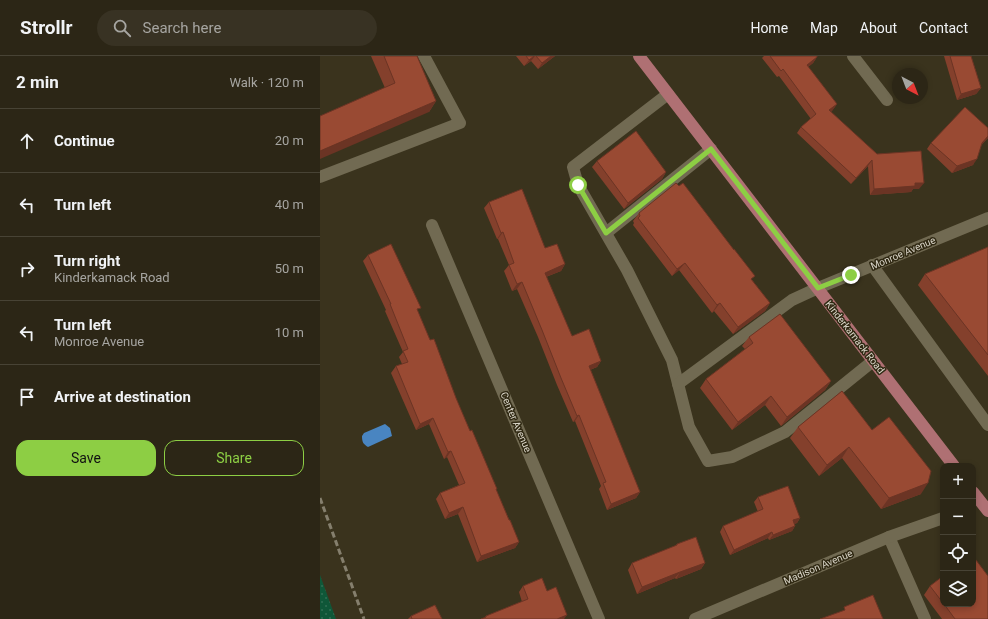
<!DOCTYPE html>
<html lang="en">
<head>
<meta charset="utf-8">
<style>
  :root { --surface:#2c2616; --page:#383223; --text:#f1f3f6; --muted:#a6a5a1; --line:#484335; --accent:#8dce44 }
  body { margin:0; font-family:Roboto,sans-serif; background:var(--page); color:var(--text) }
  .controls { position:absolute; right:12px; bottom:12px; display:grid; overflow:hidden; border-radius:8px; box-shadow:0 2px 6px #0003 }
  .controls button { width:36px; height:36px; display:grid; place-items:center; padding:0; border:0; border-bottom:1px solid var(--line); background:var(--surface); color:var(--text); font:20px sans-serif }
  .compass { position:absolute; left:572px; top:12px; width:36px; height:36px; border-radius:50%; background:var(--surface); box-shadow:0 2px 6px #0003; rotate:138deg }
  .stop { position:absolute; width:12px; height:12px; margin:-9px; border:3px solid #8dce44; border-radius:50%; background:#fff }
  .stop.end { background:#8dce44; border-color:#fff; box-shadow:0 1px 4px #0008 }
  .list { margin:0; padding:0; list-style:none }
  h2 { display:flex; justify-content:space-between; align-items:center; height:52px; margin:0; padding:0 16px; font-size:17px }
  h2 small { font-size:13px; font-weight:400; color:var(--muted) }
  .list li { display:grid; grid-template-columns:26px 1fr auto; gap:12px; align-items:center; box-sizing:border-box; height:64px; padding:0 16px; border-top:1px solid var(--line) }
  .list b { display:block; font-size:15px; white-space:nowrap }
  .list p { margin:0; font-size:13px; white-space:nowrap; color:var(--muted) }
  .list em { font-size:13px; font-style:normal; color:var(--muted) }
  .actions { display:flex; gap:8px; padding:12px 16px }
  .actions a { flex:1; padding:9px 0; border:1px solid var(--accent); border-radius:12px; text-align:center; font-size:14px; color:var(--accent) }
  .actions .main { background:var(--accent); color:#111 }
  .icon { flex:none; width:22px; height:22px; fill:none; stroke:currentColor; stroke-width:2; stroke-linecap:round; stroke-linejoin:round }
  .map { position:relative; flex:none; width:668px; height:563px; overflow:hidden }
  header { display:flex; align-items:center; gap:24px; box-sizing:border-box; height:56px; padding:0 20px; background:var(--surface); border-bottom:1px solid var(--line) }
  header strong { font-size:19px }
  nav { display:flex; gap:22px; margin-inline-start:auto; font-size:14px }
  .search { width:280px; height:36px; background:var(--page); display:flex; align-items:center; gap:10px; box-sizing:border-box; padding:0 14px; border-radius:22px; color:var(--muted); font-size:15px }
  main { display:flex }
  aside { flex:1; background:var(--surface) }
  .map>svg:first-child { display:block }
  .park { fill:url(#park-dots) }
  .water { fill:#4985c1 }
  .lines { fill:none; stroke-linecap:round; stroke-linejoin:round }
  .lane { stroke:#716a52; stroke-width:12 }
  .street { stroke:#716a52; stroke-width:12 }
  .primary { stroke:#af7073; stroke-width:12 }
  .rail { stroke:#857f6d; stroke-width:3; stroke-dasharray:6 3; stroke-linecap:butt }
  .wall { fill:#84402c }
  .shaded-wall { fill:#6b3424 }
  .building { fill:#994a33; stroke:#6b3424 }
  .route { stroke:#8dce44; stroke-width:5 }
  .labels { text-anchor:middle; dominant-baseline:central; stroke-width:3; stroke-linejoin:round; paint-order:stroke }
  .street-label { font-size:10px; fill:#dad6c9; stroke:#302913 }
</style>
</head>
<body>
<header>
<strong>Strollr</strong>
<div class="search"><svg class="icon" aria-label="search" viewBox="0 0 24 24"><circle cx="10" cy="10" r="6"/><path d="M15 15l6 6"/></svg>Search here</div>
<nav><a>Home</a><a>Map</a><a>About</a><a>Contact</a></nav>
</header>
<main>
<aside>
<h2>2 min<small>Walk · 120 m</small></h2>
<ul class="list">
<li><svg class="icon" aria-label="ahead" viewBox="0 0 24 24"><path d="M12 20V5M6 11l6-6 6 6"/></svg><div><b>Continue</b></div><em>20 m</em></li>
<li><svg class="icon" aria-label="left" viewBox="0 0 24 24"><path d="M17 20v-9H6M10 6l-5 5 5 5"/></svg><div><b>Turn left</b></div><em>40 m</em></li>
<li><svg class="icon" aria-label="right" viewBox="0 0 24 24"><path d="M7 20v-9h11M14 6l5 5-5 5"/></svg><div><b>Turn right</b><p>Kinderkamack Road</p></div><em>50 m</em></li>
<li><svg class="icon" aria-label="left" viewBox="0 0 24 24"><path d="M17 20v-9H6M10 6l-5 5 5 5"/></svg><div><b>Turn left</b><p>Monroe Avenue</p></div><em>10 m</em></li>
<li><svg class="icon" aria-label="arrive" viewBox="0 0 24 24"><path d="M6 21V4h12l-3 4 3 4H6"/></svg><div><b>Arrive at destination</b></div></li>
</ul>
<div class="actions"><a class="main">Save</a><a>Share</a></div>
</aside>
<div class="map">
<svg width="668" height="563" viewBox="0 0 668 563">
  <defs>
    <pattern id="park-dots" width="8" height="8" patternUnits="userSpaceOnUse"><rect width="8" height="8" fill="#0f5738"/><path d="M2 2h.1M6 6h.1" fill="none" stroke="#316e53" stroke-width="1.8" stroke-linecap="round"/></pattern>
  </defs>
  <rect width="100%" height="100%" fill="#3a331d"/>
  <path class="park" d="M0 519 16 563H0Z"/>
  <path class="water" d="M65 368 70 372 72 380 48 391C43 388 42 386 42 380L44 377Z"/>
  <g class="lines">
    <g class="lane">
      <path d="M348 38 253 111 258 129 307 214 352 304 369 371 388 405 412 401 465 376 553 305"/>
      <path d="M0 121 140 67 104 0"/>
      <path d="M286 177 391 93"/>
      <path d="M552 209 668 369"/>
      <path d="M358 328 472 244 498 232"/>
      <path d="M569 481 605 563"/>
    </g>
    <g class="street">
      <path d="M533 0 567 44"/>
      <path d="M112 169 279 563"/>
      <path d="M498 232 668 162"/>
      <path d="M375 563 569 481 623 462"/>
    </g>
    <g class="primary">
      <path d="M319 0 634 410"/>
      <path d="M653 436 668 455"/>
    </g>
    <path class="rail" d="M0 442 44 563"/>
  </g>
  <g class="wall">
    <path d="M51 0H97L116 45 109 56 65 32Z"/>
    <path d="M196 0H235L218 13 211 5 204 10Z"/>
    <path d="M444 0H497V1L493 7 488 11 517 48 511 56 557 98 599 133H593L591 136 550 139 548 110 531 128 477 77 481 71 491 63 459 20 457 21 442 2Z"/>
    <path d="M624 0H651L661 32 656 38 637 44Z"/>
    <path d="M668 72V82L661 89 653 109 632 117 607 93 611 87Z"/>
    <path d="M277 105 346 116 342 123 304 153 272 111Z"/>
    <path d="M169 146 245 208 241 215 226 221 252 280 281 305 277 311 270 314 320 436 316 442 287 454 279 433 281 430 255 365 253 366 237 329 218 281 197 233 192 235 184 215 189 209 178 183H177L164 152Z"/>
    <path d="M319 157 432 224 450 247 445 255 413 278 394 255 392 257 359 214 352 220 313 169 314 167 313 165Z"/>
    <path d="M668 191V320L598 229 605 218Z"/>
    <path d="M48 199 98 256 110 284 199 486 195 492 157 506 138 458 125 463 116 443 120 437 139 429 127 401 124 403 109 368 96 374 71 317 76 310 82 308 79 301 83 296 65 255 66 254 43 205Z"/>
    <path d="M429 281 511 325 505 334 461 370 445 349 412 374 380 332 386 323 425 293 422 290Z"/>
    <path d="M522 335 601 438 561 453 522 402 499 420 470 382 478 371Z"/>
    <path d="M438 441 480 462 477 467 474 468 475 470 472 475 449 484 448 482 410 499 400 476 403 470 438 456 434 446Z"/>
    <path d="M357 488 385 507 381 513 356 523 355 522 317 538 308 514 312 507 355 490Z"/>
    <path d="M623 520V548H653L668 563H622L604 539 610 530Z"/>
    <path d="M203 530 227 535 244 563 165 561 166 560 202 546 199 536Z"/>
    <path d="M91 560 122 563H88Z"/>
  </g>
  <g class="shaded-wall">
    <path d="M214 0H215L211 5 204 10 209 4Z"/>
    <path d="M231 0H235L218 13 222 7Z"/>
    <path d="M497 1 493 7 483 15 487 9Z"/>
    <path d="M661 32 656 38 637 44 641 38Z"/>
    <path d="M116 45 109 56 0 103V95Z"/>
    <path d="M517 48 512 55 505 60 509 54Z"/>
    <path d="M668 80V82L658 93 662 87Z"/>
    <path d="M657 103 653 109 632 117 637 110Z"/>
    <path d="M552 104 548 110 531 128 536 122Z"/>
    <path d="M346 116 342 123 304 153 308 147Z"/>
    <path d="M595 127H604L599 133H593L591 136 550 139 554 133Z"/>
    <path d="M183 176 178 183H177L181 177Z"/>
    <path d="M365 207 359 214 352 220 357 213Z"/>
    <path d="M245 208 241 215 220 223 225 217Z"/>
    <path d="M202 226 197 233 192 235 197 228Z"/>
    <path d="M400 247 394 255 392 257 397 249Z"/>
    <path d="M450 247 445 255 413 278 418 271Z"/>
    <path d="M281 305 277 311 264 316 269 310Z"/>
    <path d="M511 325 505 334 461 370 467 361Z"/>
    <path d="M451 340 445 349 412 374 418 366Z"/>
    <path d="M259 359 255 365 253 366 257 360Z"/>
    <path d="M113 362 109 368 96 374 100 368Z"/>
    <path d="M529 391 522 402 499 420 507 409Z"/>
    <path d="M131 395 127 401 124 403 128 396Z"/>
    <path d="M608 427 601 438 561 453 569 442Z"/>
    <path d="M320 436 316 442 287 454 291 448Z"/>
    <path d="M143 451 138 458 125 463 129 457Z"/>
    <path d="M480 462 477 467 469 470 473 464Z"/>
    <path d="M475 470 472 475 449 484 453 479Z"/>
    <path d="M452 476 448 482 410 499 414 494Z"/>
    <path d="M199 486 195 492 157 506 161 500Z"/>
    <path d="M385 507 381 513 356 523 360 516Z"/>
    <path d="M360 516 355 522 317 538 322 531Z"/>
    <path d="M247 559 244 563H237Z"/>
  </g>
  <g class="building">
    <path d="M64 0H97L116 45 0 95V60L75 27Z"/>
    <path d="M206 0H214L209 4Z"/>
    <path d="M216 0H231L222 7Z"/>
    <path d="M450 0H497V1L487 9 517 48 509 54 557 98 601 95 604 127H595V130L554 133 552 104 536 122 481 71 496 58 463 13 461 15Z"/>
    <path d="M630 0H651L661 32 641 38Z"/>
    <path d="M645 51 668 72V80L662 87 657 103 637 110 611 87Z"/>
    <path d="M316 75 346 116 308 147 277 105Z"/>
    <path d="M356 127 359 130 363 127 414 194V193L435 220 431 223 450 247 418 271 400 247 397 249 365 207 357 213 318 162 320 160 319 157Z"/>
    <path d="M202 133 225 192 237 188 245 208 225 217 252 280 269 273 281 305 269 310 320 436 291 448 283 427 286 426 259 359 257 360 241 322 222 274 202 226 197 228 189 209 194 207 183 176 181 177 169 146Z"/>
    <path d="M71 188 101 252 97 253 110 284 114 283 136 342 150 375 152 374 177 433H176L189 464H190L199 486 161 500 143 451 129 457 120 437 145 427 131 395 128 396 113 362 100 368 76 310 88 306 83 295 88 293 70 248H71L48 199Z"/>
    <path d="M668 191V299L605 218Z"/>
    <path d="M460 258 511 325 467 361 451 340 418 366 386 323 433 287 429 281Z"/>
    <path d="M522 335 552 374 569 361 611 415 608 427 569 442 529 391 507 409 478 371Z"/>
    <path d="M468 430 480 462 473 464 475 470 453 479 452 476 414 494 403 470 443 453 438 441Z"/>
    <path d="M376 481 385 507 360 516 322 531 312 507 357 489V488Z"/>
    <path d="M653 500 668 520V563H635L624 548H653Z"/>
    <path d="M623 520V547L610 530Z"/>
    <path d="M222 522 227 535 236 531 247 559 237 563H161L166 561V560L208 543 203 530Z"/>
    <path d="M553 539 563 563H500L525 554 524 551Z"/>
    <path d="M115 549 122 563H92L91 560Z"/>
  </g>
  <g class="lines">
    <path class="route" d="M258 129 286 177 391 93 498 232 531 219"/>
  </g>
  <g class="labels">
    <g class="street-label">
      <text transform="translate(583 197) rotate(-23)">Monroe Avenue</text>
      <text transform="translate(535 281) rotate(52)">Kinderkamack Road</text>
      <text transform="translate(196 366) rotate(67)">Center Avenue</text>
      <text transform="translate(498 511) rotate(-23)">Madison Avenue</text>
    </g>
  </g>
</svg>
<div class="controls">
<button>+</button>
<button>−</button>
<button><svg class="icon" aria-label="locate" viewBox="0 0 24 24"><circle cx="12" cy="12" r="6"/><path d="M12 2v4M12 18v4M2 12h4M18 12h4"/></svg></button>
<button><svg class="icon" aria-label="layers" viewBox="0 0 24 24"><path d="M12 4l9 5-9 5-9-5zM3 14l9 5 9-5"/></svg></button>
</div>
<svg class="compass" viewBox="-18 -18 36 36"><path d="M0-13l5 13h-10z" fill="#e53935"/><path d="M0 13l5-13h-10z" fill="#a6a5a1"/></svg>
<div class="stop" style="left:258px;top:129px"></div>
<div class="stop end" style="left:531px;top:219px"></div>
</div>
</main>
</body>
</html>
